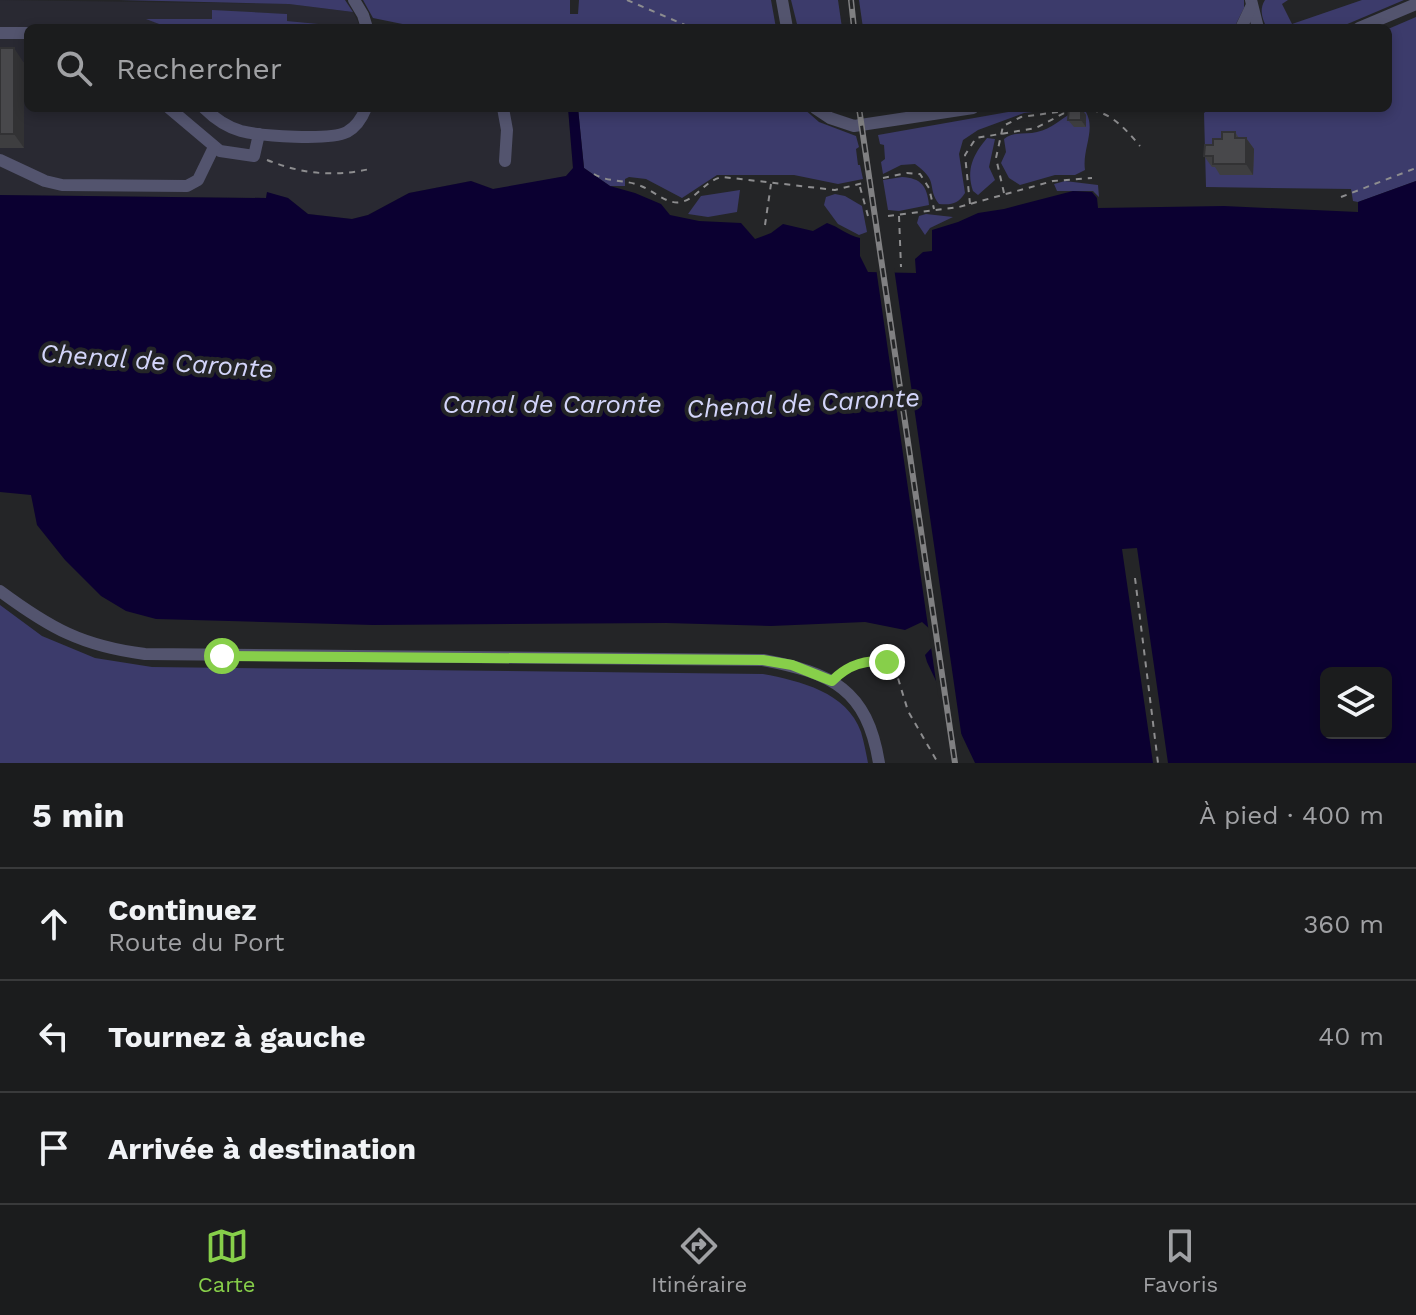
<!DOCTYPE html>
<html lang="fr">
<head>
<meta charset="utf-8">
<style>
  :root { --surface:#1b1c1d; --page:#242526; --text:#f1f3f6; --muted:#a0a1a4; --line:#393a3b; --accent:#87cf4a }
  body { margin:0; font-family:"Work Sans",sans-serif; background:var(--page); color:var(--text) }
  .controls { position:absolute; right:24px; bottom:24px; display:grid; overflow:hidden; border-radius:12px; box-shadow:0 4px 12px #0003 }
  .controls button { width:72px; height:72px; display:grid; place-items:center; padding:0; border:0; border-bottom:2px solid var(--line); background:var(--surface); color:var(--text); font:40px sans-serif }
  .stop { position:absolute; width:24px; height:24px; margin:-18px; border:6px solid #87cf4a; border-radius:50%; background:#fff }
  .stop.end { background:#87cf4a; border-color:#fff; box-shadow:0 2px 8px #0008 }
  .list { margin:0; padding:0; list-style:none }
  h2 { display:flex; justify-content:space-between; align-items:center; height:104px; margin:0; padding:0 32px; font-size:34px }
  h2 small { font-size:26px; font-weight:400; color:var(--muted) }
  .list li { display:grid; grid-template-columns:52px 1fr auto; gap:24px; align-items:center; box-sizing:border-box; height:112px; padding:0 32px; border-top:2px solid var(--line) }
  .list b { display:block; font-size:30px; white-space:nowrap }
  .list p { margin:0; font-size:26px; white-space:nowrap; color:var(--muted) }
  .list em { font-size:26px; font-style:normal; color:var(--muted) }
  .icon { flex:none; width:44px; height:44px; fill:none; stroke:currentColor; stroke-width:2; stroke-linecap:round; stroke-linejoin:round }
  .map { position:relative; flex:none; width:1416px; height:763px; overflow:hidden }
  .search { position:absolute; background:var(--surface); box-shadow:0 4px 12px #0003; left:24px; right:24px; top:24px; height:88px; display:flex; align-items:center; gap:20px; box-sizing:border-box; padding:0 28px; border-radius:12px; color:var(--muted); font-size:30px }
  .sheet { height:440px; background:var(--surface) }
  nav { display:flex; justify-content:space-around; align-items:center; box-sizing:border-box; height:112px; border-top:2px solid var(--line); background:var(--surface); font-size:22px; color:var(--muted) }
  nav a { display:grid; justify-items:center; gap:4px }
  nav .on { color:var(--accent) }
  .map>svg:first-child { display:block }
  .built { fill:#292932 }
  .green { fill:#3c3b6b }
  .water { fill:#0b0031; fill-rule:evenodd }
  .pier { fill:#242527 }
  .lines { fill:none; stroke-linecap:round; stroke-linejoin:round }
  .path { stroke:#8d8d8f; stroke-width:2; stroke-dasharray:6 6; stroke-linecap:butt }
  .minor { stroke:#53546e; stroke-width:12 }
  .rail-casing { stroke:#808082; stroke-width:6 }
  .rail { stroke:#242527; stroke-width:3; stroke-dasharray:9; stroke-linecap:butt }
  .wall { fill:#3e3e40 }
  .shaded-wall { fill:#323234 }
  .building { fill:#48484b; stroke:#323234; stroke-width:2 }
  .route { stroke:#87cf4a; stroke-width:10 }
  .labels { text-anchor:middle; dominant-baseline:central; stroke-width:8; stroke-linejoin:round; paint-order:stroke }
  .water-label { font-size:26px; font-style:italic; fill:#d3d5fa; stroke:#242527 }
</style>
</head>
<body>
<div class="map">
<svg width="1416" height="763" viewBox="0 0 1416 763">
  <rect width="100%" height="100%" fill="#242527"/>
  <path class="built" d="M0 0 290 4 353 12 361 28 287 21 286 14 212 11V19H149L159 24 236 28H28V108H568L573 169 566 176 518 186 493 189 471 181 409 193 368 215 352 219 308 214 288 198 267 193 266 198 0 195Z"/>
  <g class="green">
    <path d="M119 0H345L353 12 289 4Z"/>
    <path d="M363 0H570V14H578L579 0H771L776 28H422L373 18Z"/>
    <path d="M791 0H838L842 28H798Z"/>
    <path d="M859 0H1244V8L1234 28H863Z"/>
    <path d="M1265 0H1288L1282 4 1292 24 1362 0H1404L1338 28H1267C1262 19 1259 9 1265 0Z"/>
    <path d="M212 10 287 14V21L361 28H236L159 24 146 19H212Z"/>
    <path d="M1416 17V181L1358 202 1353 201 1351 189 1206 187 1204 113 1210 108H1388V29Z"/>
    <path d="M578 108H803L819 122 856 136 859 147 856 149 858 165H860L863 179 838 184 794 175H717L682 198 646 179 629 177 625 179V186H610L584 168Z"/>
    <path d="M1031 108H1067L1024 113 978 130 963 140 959 154 965 193C958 204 952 205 939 204 926 187 940 182 915 164L901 165 883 174 881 162 885 159 884 145 880 144 878 135Z"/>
    <path d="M1074 112H1086C1096 130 1082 149 1085 170L1075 175H1055L1020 185 1009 178 1001 163 1006 152 1004 139C1013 131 1026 135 1037 132 1052 129 1061 118 1074 112Z"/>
    <path d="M987 138 995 139 989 167 995 180 978 195 973 191C966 169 973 155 987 138Z"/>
    <path d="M902 177C921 178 927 186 929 205L899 211 888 210 883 180Z"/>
    <path d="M1065 181 1098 185 1099 197 1093 191H1057L1054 184Z"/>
    <path d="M740 190 737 212 708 217 688 214 701 196Z"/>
    <path d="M835 194 845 196 862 206 867 232 859 235 838 224 824 205 826 197Z"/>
    <path d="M926 214 953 217 930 228 925 235 917 223 919 216Z"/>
    <path d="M0 605 42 636 95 658 152 667 763 674C800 681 847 692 861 732 864 742 866 753 868 763H0Z"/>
  </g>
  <path class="water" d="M568 108H578L584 168 610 186 635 193 661 204 670 215 699 221 741 223 755 239 771 233 783 224 813 231 827 223C839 227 847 235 860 238V256L868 272 916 273 915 259 923 252 932 251V230L958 222 978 213 1004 209 1073 191 1092 192 1097 198 1098 208 1224 206 1358 212V202L1416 181V763H1168L1137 548 1122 549 1153 763H975L927 662 925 655 937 642 931 630 922 622 905 630 865 622 771 626 666 623 373 625 156 619 126 611 101 596 65 560 37 525 31 495 0 492V195L266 198 267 192 288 198 308 214 352 219 368 215 409 193 471 181 493 189 566 176 573 168ZM1326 673H1386V733H1326Z"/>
  <path class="pier" d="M876 268H894L963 746 938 695Z"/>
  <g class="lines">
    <g class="path">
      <path d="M627 0 692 28"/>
      <path d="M1080 109C1108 109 1123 126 1140 146"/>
      <path d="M267 160C302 174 333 177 370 169"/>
      <path d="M594 174C609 183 625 179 641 186 654 191 667 205 681 202 697 199 706 179 723 177L835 190 863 183"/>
      <path d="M883 178 907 173 920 174 929 188 934 209"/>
      <path d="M860 187 868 216"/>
      <path d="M1004 193 996 158 1003 126 1021 117 1065 111"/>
      <path d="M1341 197 1416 168"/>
      <path d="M970 204 965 155 976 138 1036 128 1070 110"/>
      <path d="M888 216 959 207 1053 181 1092 178"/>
      <path d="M899 216 901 267"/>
      <path d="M765 225 771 184"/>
      <path d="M1135 578 1158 763"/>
      <path d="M839 673C856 662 875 657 894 665L908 711 938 763"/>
    </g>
    <g class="minor">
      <path d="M354 0 363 15 367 28"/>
      <path d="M782 0 787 28"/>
      <path d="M1251 0 1258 28"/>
      <path d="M1241 28 1251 7"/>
      <path d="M1359 28 1416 4"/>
      <path d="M0 33H28"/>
      <path d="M169 108 220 151 254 156 259 134"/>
      <path d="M204 108C214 118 227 127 241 131 261 136 329 141 347 132 356 127 362 118 366 108"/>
      <path d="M503 108 507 130 505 161"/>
      <path d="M815 108 830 118 854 126 973 108"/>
      <path d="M0 160 45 181 62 185 187 186 198 180 214 147"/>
      <path d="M0 591C50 628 82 646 145 654L763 660C832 673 867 689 879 763"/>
    </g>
    <defs>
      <g id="rail">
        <path d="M851 0 854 28"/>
        <path d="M859 108 955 763"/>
      </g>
    </defs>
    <use href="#rail" class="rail-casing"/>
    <use href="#rail" class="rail"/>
  </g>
  <g class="wall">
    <path d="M0 48 24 63V148H0Z"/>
    <path d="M1081 108 1086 115V127H1074L1068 120Z"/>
    <path d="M1235 132 1239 138H1246L1254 149 1253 175H1220L1215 167H1212L1204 156 1213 145Z"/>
  </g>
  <g class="shaded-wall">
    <path d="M14 48 24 63V148L14 134Z"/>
    <path d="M1081 108 1086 115V127L1081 120Z"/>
    <path d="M1246 138 1254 149 1253 175 1246 164Z"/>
  </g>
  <g class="building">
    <path d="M209 26V28H179V27Z"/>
    <rect x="0" y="48" width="14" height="86"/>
    <path d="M1069 108H1081V120H1068Z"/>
    <path d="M1222 132H1235V138H1246V164H1213V156H1204L1205 145H1213V139H1222Z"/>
  </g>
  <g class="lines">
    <path class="route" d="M222 656 763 660 792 665 832 681C848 665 865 659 887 662"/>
  </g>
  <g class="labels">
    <g class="water-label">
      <text transform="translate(157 361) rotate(4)">Chenal de Caronte</text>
      <text transform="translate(803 403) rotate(-3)">Chenal de Caronte</text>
      <text x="552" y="404">Canal de Caronte</text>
    </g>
  </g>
</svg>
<div class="controls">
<button><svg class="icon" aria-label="layers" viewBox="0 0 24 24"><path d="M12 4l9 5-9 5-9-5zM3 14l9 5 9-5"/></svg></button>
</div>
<div class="stop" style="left:222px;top:656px"></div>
<div class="stop end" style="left:887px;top:662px"></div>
<div class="search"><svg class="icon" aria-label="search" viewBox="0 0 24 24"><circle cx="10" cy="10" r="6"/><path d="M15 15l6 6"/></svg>Rechercher</div>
</div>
<section class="sheet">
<h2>5 min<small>À pied · 400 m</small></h2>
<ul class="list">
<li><svg class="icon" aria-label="ahead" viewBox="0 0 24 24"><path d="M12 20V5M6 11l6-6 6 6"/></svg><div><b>Continuez</b><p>Route du Port</p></div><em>360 m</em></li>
<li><svg class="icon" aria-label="left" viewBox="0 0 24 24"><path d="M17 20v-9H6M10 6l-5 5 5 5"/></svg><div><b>Tournez à gauche</b></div><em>40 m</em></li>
<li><svg class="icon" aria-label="arrive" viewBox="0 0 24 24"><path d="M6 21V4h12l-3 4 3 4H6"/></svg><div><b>Arrivée à destination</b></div></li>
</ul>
</section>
<nav>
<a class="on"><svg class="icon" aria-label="map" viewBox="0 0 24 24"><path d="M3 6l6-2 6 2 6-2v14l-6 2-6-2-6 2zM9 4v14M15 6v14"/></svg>Carte</a>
<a><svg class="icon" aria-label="directions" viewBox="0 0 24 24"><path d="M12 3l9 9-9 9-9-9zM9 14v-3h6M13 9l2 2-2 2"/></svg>Itinéraire</a>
<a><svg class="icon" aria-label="saved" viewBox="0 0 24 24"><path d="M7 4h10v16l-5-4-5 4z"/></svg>Favoris</a>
</nav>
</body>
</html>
